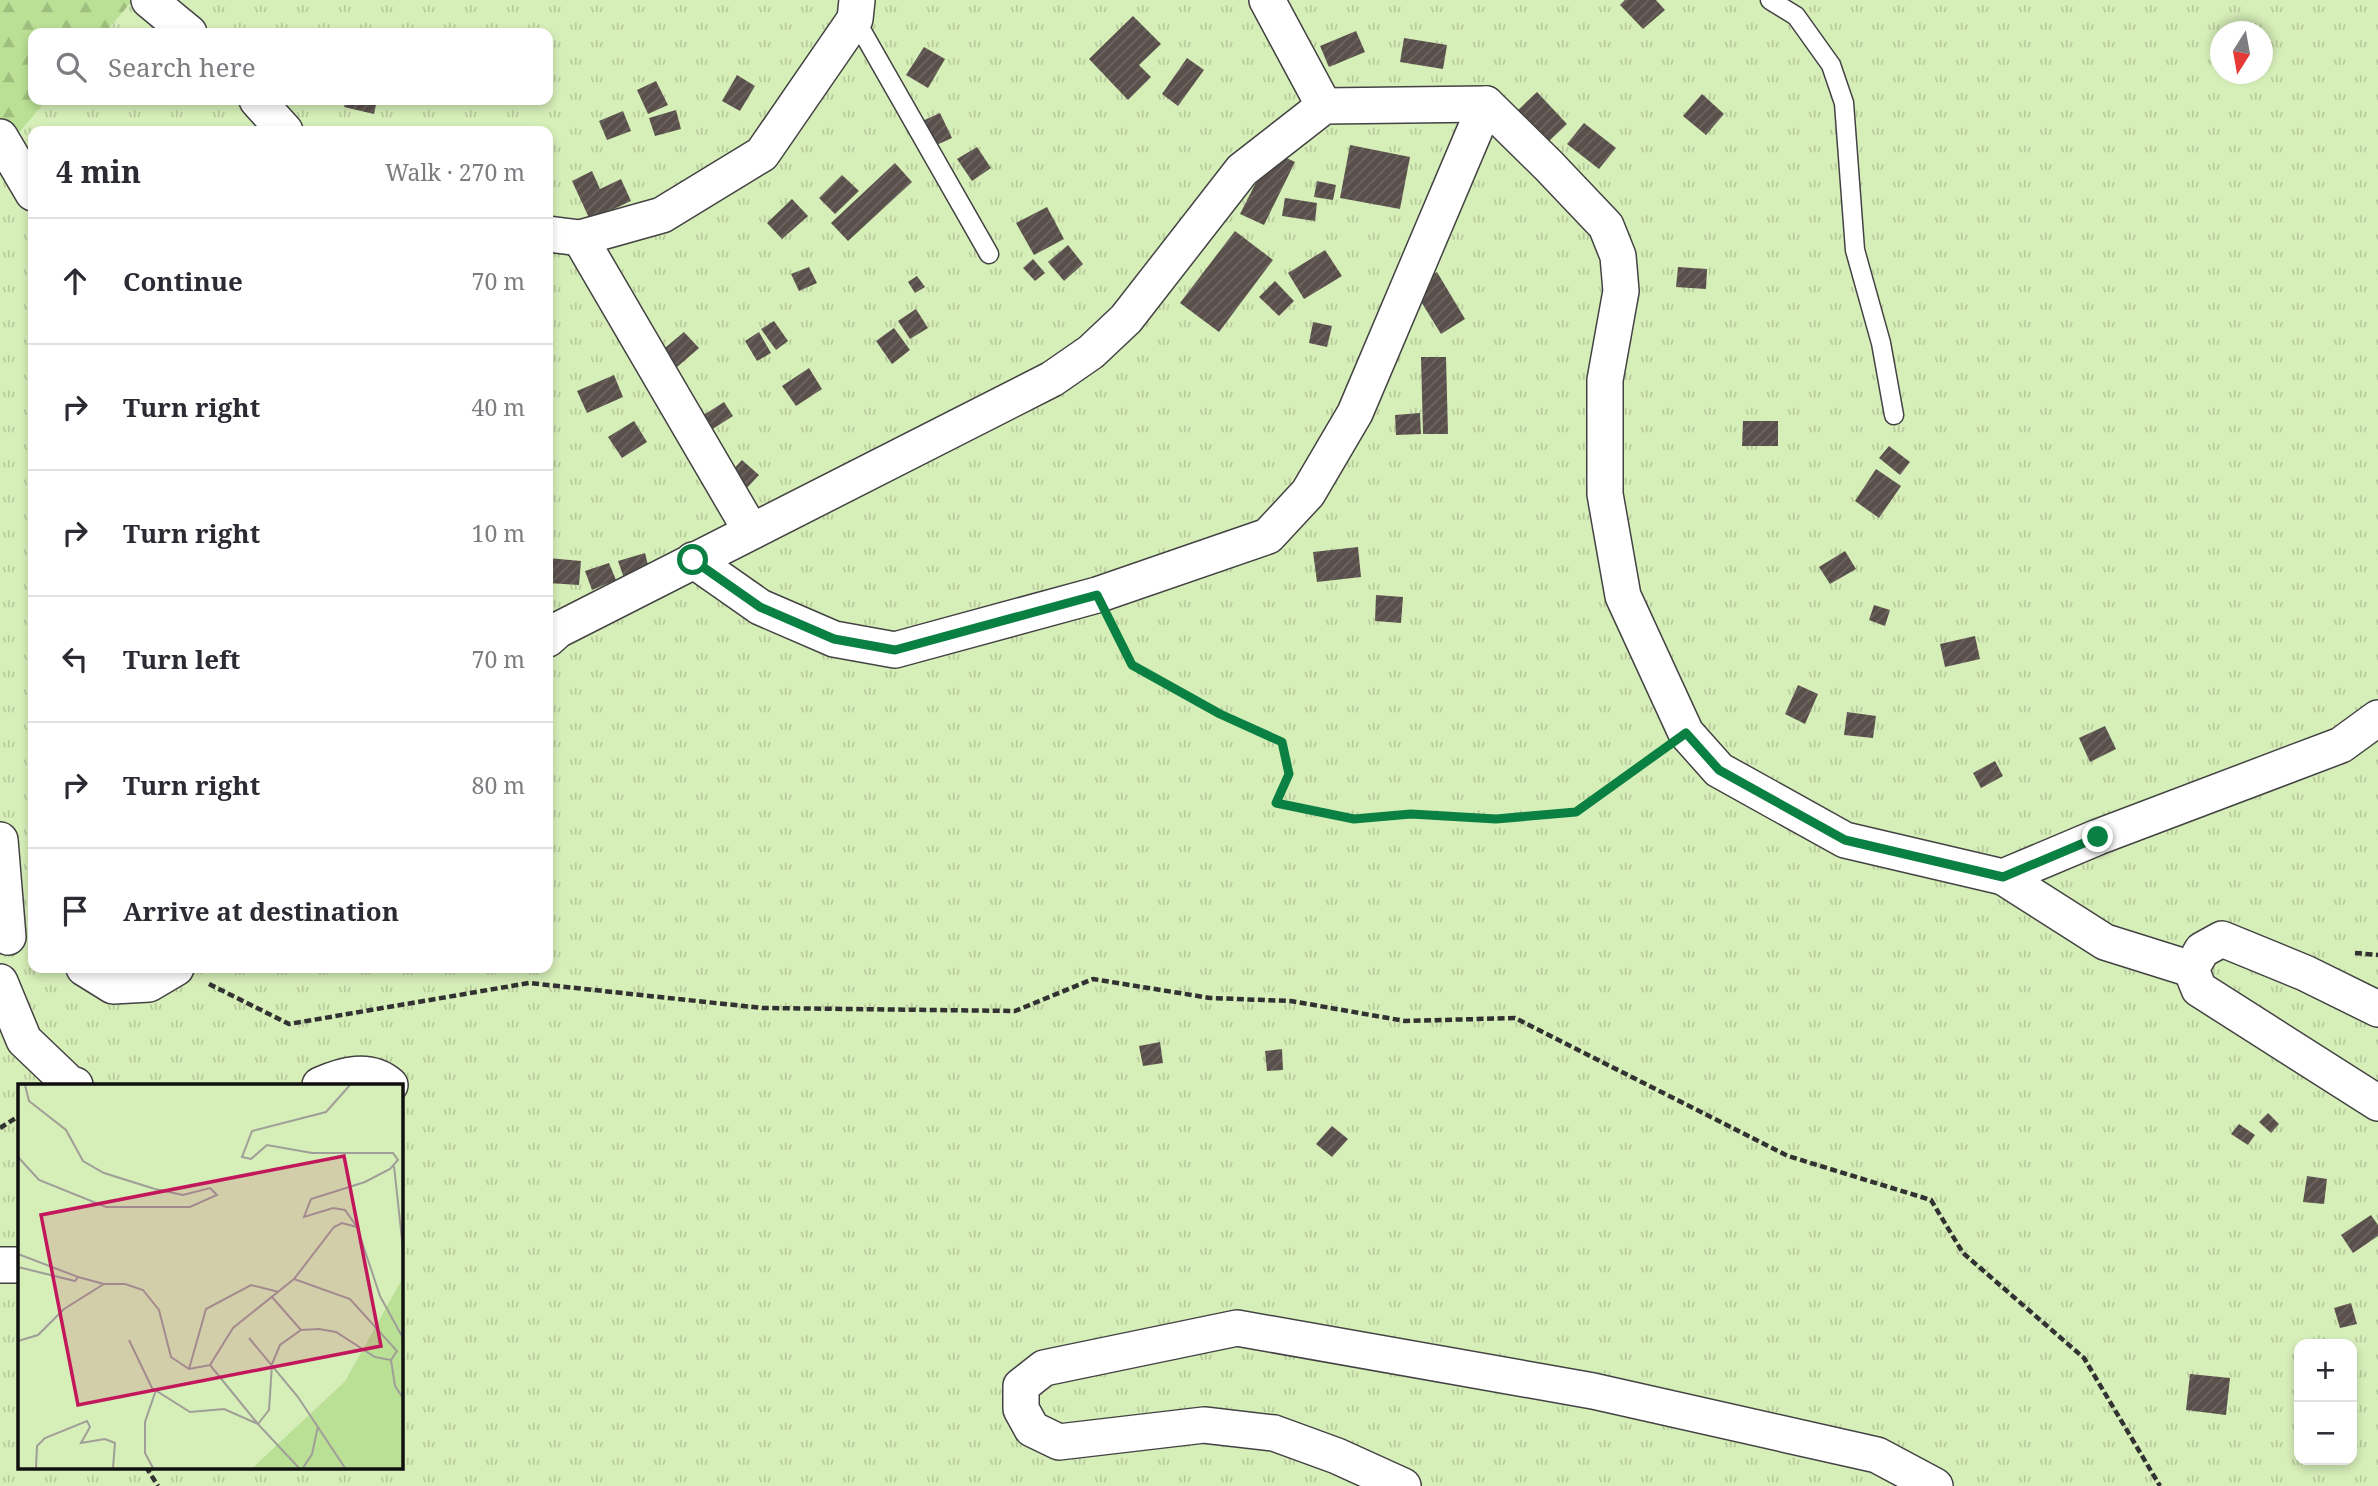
<!DOCTYPE html>
<html lang="en">
<head>
<meta charset="utf-8">
<style>
  :root { --surface:#fff; --page:#f2f2f3; --text:#2b2b33; --muted:#7c7c81; --line:#e1e1e2 }
  body { margin:0; font-family:"Noto Serif",serif; background:var(--page); color:var(--text) }
  .controls { position:absolute; right:21px; bottom:21px; display:grid; overflow:hidden; border-radius:14px; box-shadow:0 4px 10px #0003 }
  .controls button { width:63px; height:63px; display:grid; place-items:center; padding:0; border:0; border-bottom:2px solid var(--line); background:var(--surface); color:var(--text); font:35px sans-serif }
  .compass { position:absolute; left:2210px; top:21px; width:63px; height:63px; border-radius:50%; background:var(--surface); box-shadow:0 4px 10px #0003; rotate:191deg }
  .stop { position:absolute; width:21px; height:21px; margin:-16px; border:5px solid #0b8043; border-radius:50%; background:#fff }
  .stop.end { background:#0b8043; border-color:#fff; box-shadow:0 2px 7px #0008 }
  .list { margin:0; padding:0; list-style:none }
  h2 { display:flex; justify-content:space-between; align-items:center; height:91px; margin:0; padding:0 28px; font-size:30px }
  h2 small { font-size:23px; font-weight:400; color:var(--muted) }
  .list li { display:grid; grid-template-columns:46px 1fr auto; gap:21px; align-items:center; box-sizing:border-box; height:126px; padding:0 28px; border-top:2px solid var(--line) }
  .list b { display:block; font-size:26px; white-space:nowrap }
  .list em { font-size:23px; font-style:normal; color:var(--muted) }
  .icon { flex:none; width:38px; height:38px; fill:none; stroke:currentColor; stroke-width:2; stroke-linecap:round; stroke-linejoin:round }
  .map { position:relative; flex:none; width:2378px; height:1486px; overflow:hidden }
  .search { position:absolute; background:var(--surface); box-shadow:0 4px 10px #0003; left:28px; top:28px; width:525px; height:77px; display:flex; align-items:center; gap:18px; box-sizing:border-box; padding:0 24px; border-radius:14px; color:var(--muted); font-size:26px }
  .panel { position:absolute; background:var(--surface); box-shadow:0 4px 10px #0003; left:28px; top:126px; width:525px; height:847px; border-radius:14px }
  .map>svg:first-child { display:block }
  .grass { fill:url(#grass-tufts); fill-rule:evenodd }
  .forest { fill:url(#forest-firs) }
  .building { fill:url(#building-hatch) }
  .lines { fill:none; stroke-linecap:round; stroke-linejoin:round }
  .service-casing { stroke:#434343; stroke-width:21 }
  .minor-casing { stroke:#434343; stroke-width:38 }
  .path { stroke:#323232; stroke-width:4.5; stroke-dasharray:7 3.5; stroke-linecap:butt }
  .service { stroke:#fff; stroke-width:18 }
  .minor { stroke:#fff; stroke-width:35 }
  .route { stroke:#0b8043; stroke-width:9 }
  .inset-road { fill:none; stroke:#9f9e98; stroke-width:2 }
  .view { fill:#c2185b; fill-opacity:0.15; stroke:#c2185b; stroke-width:3.5 }
  .inset-edge { fill:none; stroke:#101010; stroke-width:3.5 }
</style>
</head>
<body>
<div class="map">
<svg width="2378" height="1486" viewBox="0 0 2378 1486">
  <defs>
    <pattern id="grass-tufts" width="24" height="20" patternUnits="userSpaceOnUse" patternTransform="scale(1.75)"><rect width="24" height="20" fill="#d6eeb8"/><path d="M3 7l-1-3M5 7V3M7 7l1-3M15 17l-1-3M17 17v-4M19 17l1-3" fill="none" stroke="#b7cb9d"/></pattern>
    <pattern id="forest-firs" width="22" height="20" patternUnits="userSpaceOnUse" patternTransform="scale(1.75)"><rect width="22" height="20" fill="#bae095"/><path d="M5 1l3.5 6h-7zM16 11l3.5 6h-7z" fill="#9fbf7f"/></pattern>
    <pattern id="building-hatch" width="6" height="6" patternUnits="userSpaceOnUse" patternTransform="scale(1.75)"><rect width="6" height="6" fill="#5a504b"/><path d="M-1 1l2-2M0 6l6-6M5 7l2-2" fill="none" stroke="#6d6561"/></pattern>
  </defs>
  <rect width="100%" height="100%" fill="#fffcf3"/>
  <path class="grass" d="M133 0H2378V1486H0V155L47 100H548V33H105ZM2220 32H2262V74H2220ZM33 131H548V968H33ZM19 1085H401V1467H19ZM2299 1344H2352V1460H2299Z"/>
  <path class="forest" d="M0 0H133L105 33H33V100H47L0 155Z"/>
  <g class="building">
    <path d="M1625 0H1656L1665 10 1643 29 1620 5Z"/>
    <path d="M1133 16 1161 44 1139 65 1151 77 1128 100 1089 59Z"/>
    <path d="M1356 31 1365 52 1329 67 1320 46Z"/>
    <path d="M1404 38 1447 45 1443 69 1400 62Z"/>
    <path d="M924 47 945 59 928 88 906 75Z"/>
    <path d="M1187 58 1204 70 1178 106 1162 94Z"/>
    <path d="M737 75 755 86 740 111 722 101Z"/>
    <path d="M656 81 668 105 648 114 637 90Z"/>
    <path d="M1537 92 1567 124 1546 144 1517 111Z"/>
    <path d="M1702 94 1724 114 1706 135 1683 116Z"/>
    <path d="M346 100H377L374 114 344 107Z"/>
    <path d="M676 110 681 129 655 136 649 118Z"/>
    <path d="M623 111 631 131 607 140 599 121Z"/>
    <path d="M940 113 952 138 932 147 920 122Z"/>
    <path d="M1584 123 1616 148 1599 169 1567 144Z"/>
    <path d="M1350 145 1410 157 1400 209 1340 198Z"/>
    <path d="M977 147 991 168 972 181 957 159Z"/>
    <path d="M1272 151 1295 162 1264 225 1240 214Z"/>
    <path d="M895 163 912 182 848 241 831 223Z"/>
    <path d="M592 171 600 189 621 179 631 201 590 220 572 181Z"/>
    <path d="M842 175 859 191 835 214 819 198Z"/>
    <path d="M1317 181 1336 185 1333 200 1314 197Z"/>
    <path d="M1285 198 1317 203 1315 221 1282 216Z"/>
    <path d="M792 199 808 216 782 239 767 223Z"/>
    <path d="M1047 207 1064 239 1034 255 1016 223Z"/>
    <path d="M1235 231 1273 260 1219 332 1180 303Z"/>
    <path d="M1068 245 1083 264 1064 281 1048 262Z"/>
    <path d="M1325 250 1342 276 1304 299 1288 273Z"/>
    <path d="M1033 259 1045 273 1035 281 1023 268Z"/>
    <path d="M809 267 817 283 799 291 791 274Z"/>
    <path d="M1678 267 1707 269 1706 289 1676 287Z"/>
    <path d="M1437 272 1465 319 1441 334 1412 287Z"/>
    <path d="M917 276 925 287 915 293 908 282Z"/>
    <path d="M1275 281 1294 301 1279 316 1259 297Z"/>
    <path d="M916 309 928 328 910 339 898 321Z"/>
    <path d="M774 321 788 341 776 350 761 329Z"/>
    <path d="M1313 322 1332 326 1327 347 1309 343Z"/>
    <path d="M894 328 910 350 892 364 876 341Z"/>
    <path d="M684 332 699 348 669 374 654 357Z"/>
    <path d="M759 332 771 353 757 361 745 341Z"/>
    <path d="M1421 357H1446L1448 434H1423Z"/>
    <path d="M809 368 822 389 796 406 782 386Z"/>
    <path d="M614 375 623 397 587 413 577 391Z"/>
    <path d="M724 402 733 416 708 432 699 418Z"/>
    <path d="M1420 413 1421 434 1396 435 1395 415Z"/>
    <path d="M634 421 647 442 622 458 608 437Z"/>
    <path d="M1743 421H1778V446H1742Z"/>
    <path d="M1889 446 1910 462 1900 475 1879 458Z"/>
    <path d="M742 460 759 475 744 491 727 476Z"/>
    <path d="M1876 469 1901 486 1879 518 1855 501Z"/>
    <path d="M1358 547 1361 577 1317 582 1313 552Z"/>
    <path d="M1845 551 1856 569 1830 584 1819 567Z"/>
    <path d="M645 553 650 573 625 581 618 561Z"/>
    <path d="M548 558 581 561 579 585 548 583Z"/>
    <path d="M609 563 616 580 592 590 585 571Z"/>
    <path d="M1376 595 1403 597 1401 623 1375 621Z"/>
    <path d="M1874 605 1890 610 1885 626 1869 620Z"/>
    <path d="M1975 636 1980 659 1945 667 1940 644Z"/>
    <path d="M1798 685 1818 694 1805 724 1785 714Z"/>
    <path d="M1847 712 1876 716 1873 738 1844 735Z"/>
    <path d="M2105 726 2116 749 2090 762 2079 738Z"/>
    <path d="M1995 761 2003 776 1981 788 1973 773Z"/>
    <path d="M1160 1042 1163 1063 1143 1066 1139 1046Z"/>
    <path d="M1282 1049 1283 1070 1267 1071 1265 1051Z"/>
    <path d="M2268 1113 2279 1124 2271 1133 2259 1122Z"/>
    <path d="M2239 1124 2255 1135 2248 1145 2231 1134Z"/>
    <path d="M1332 1126 1348 1139 1332 1157 1316 1144Z"/>
    <path d="M2307 1176 2327 1179 2324 1204 2303 1202Z"/>
    <path d="M2371 1215 2378 1225V1236L2353 1253 2341 1235Z"/>
    <path d="M2351 1303 2357 1324 2340 1328 2334 1308Z"/>
    <path d="M2190 1374 2230 1378 2226 1415 2186 1410Z"/>
  </g>
  <g class="lines">
    <defs>
      <g id="service">
        <path d="M1770 0 1796 16 1831 65 1844 103 1855 250 1881 343 1894 415"/>
        <path d="M855 19 989 254"/>
      </g>
      <g id="minor">
        <path d="M149 0 189 33"/>
        <path d="M1267 0 1324 106"/>
        <path d="M257 100 285 131"/>
        <path d="M0 137 33 193"/>
        <path d="M548 234 580 238 662 215 762 154 855 19 857 0"/>
        <path d="M580 238 751 531"/>
        <path d="M693 560 760 607 834 639 895 650 1097 595 1268 536 1308 493 1355 413 1486 104"/>
        <path d="M548 639 558 630 1052 379 1091 352 1126 319 1242 170 1324 106 1486 104 1549 166 1606 226 1618 256 1621 291 1605 380V494L1623 596 1686 733 1719 770 1845 840 2003 877 2098 837 2341 745 2378 718"/>
        <path d="M0 840 8 937"/>
        <path d="M2003 877 2105 942 2191 969"/>
        <path d="M84 968 113 986 149 984 176 968"/>
        <path d="M0 982 24 1040 69 1083 75 1085"/>
        <path d="M2378 1009 2305 973 2222 939 2202 950 2191 969 2199 989 2378 1103"/>
        <path d="M320 1085C343 1075 369 1067 390 1085"/>
        <path d="M0 1265H19"/>
        <path d="M1403 1486 1337 1456 1274 1433 1204 1425 1059 1442 1032 1429 1021 1409V1386L1044 1368 1237 1328 1593 1391 1877 1455 1935 1486"/>
      </g>
    </defs>
    <use href="#service" class="service-casing"/>
    <use href="#minor" class="minor-casing"/>
    <g class="path">
      <path d="M1113 627 1132 665 1220 714 1282 742 1289 774 1276 803 1354 819 1411 814 1496 819 1576 812 1657 754"/>
      <path d="M2355 953 2378 955"/>
      <path d="M209 984 289 1024 529 983 762 1008 1015 1011 1093 979 1210 998 1291 1001 1405 1021 1515 1018 1788 1156 1931 1200 1963 1253 2084 1358 2160 1486"/>
      <path d="M0 1128 19 1116"/>
      <path d="M146 1467 158 1486"/>
    </g>
    <use href="#service" class="service"/>
    <use href="#minor" class="minor"/>
  </g>
  <g class="lines">
    <path class="route" d="M693 560 760 607 834 639 895 650 1097 595 1132 665 1220 714 1282 742 1289 774 1276 803 1354 819 1411 814 1496 819 1576 812 1686 733 1719 770 1845 840 2003 877 2098 837"/>
  </g>
  <g transform="translate(18 1084)">
    <rect width="385" height="385" fill="#fffcf3"/>
    <path d="M0 1H385V193L327 297 234 384H0Z" fill="#d6eeb8"/>
    <path d="M385 193V384H234L327 297Z" fill="#bae095"/>
    <path class="inset-road" d="M0 73 21 96 88 123H172L199 111 192 104 165 111 137 105 86 89 65 77 48 46 11 17 7 1M376 82 385 165M339 143 362 212 385 254M0 170 60 193 57 197 0 183M60 193 86 200M276 195 332 215 379 267 373 276M254 213 283 246M231 254 280 313 327 384M111 256 134 304 172 328 206 325 240 340 281 384M0 257 20 251 46 225 86 200H107L125 206 141 226 153 273 171 285 192 281 215 244 276 195 316 143 324 139 339 143 327 126 315 124 286 133 293 115 347 98 372 85 380 76 375 69H294L249 61 233 75 224 73 234 47 308 28 332 1M192 281 240 340 251 326 254 280 262 261 283 246 301 245 318 248 357 273 373 276 377 302 385 314M171 285 188 225 233 201 261 208M18 384 19 362 27 354 69 337 72 343 63 359 87 355 97 359 95 384M135 384 127 369V338L138 306M285 384 294 370 300 342"/>
    <path class="view" d="M326 72 363 262 60 321 23 131Z"/>
    <rect width="385" height="385" class="inset-edge"/>
  </g>
</svg>
<div class="controls">
<button>+</button>
<button>−</button>
</div>
<svg class="compass" viewBox="-18 -18 36 36"><path d="M0-13l5 13h-10z" fill="#e53935"/><path d="M0 13l5-13h-10z" fill="#7c7c81"/></svg>
<div class="stop" style="left:693px;top:560px"></div>
<div class="stop end" style="left:2098px;top:837px"></div>
<div class="search"><svg class="icon" aria-label="search" viewBox="0 0 24 24"><circle cx="10" cy="10" r="6"/><path d="M15 15l6 6"/></svg>Search here</div>
<section class="panel">
<h2>4 min<small>Walk · 270 m</small></h2>
<ul class="list">
<li><svg class="icon" aria-label="ahead" viewBox="0 0 24 24"><path d="M12 20V5M6 11l6-6 6 6"/></svg><div><b>Continue</b></div><em>70 m</em></li>
<li><svg class="icon" aria-label="right" viewBox="0 0 24 24"><path d="M7 20v-9h11M14 6l5 5-5 5"/></svg><div><b>Turn right</b></div><em>40 m</em></li>
<li><svg class="icon" aria-label="right" viewBox="0 0 24 24"><path d="M7 20v-9h11M14 6l5 5-5 5"/></svg><div><b>Turn right</b></div><em>10 m</em></li>
<li><svg class="icon" aria-label="left" viewBox="0 0 24 24"><path d="M17 20v-9H6M10 6l-5 5 5 5"/></svg><div><b>Turn left</b></div><em>70 m</em></li>
<li><svg class="icon" aria-label="right" viewBox="0 0 24 24"><path d="M7 20v-9h11M14 6l5 5-5 5"/></svg><div><b>Turn right</b></div><em>80 m</em></li>
<li><svg class="icon" aria-label="arrive" viewBox="0 0 24 24"><path d="M6 21V4h12l-3 4 3 4H6"/></svg><div><b>Arrive at destination</b></div></li>
</ul>
</section>
</div>
</body>
</html>
